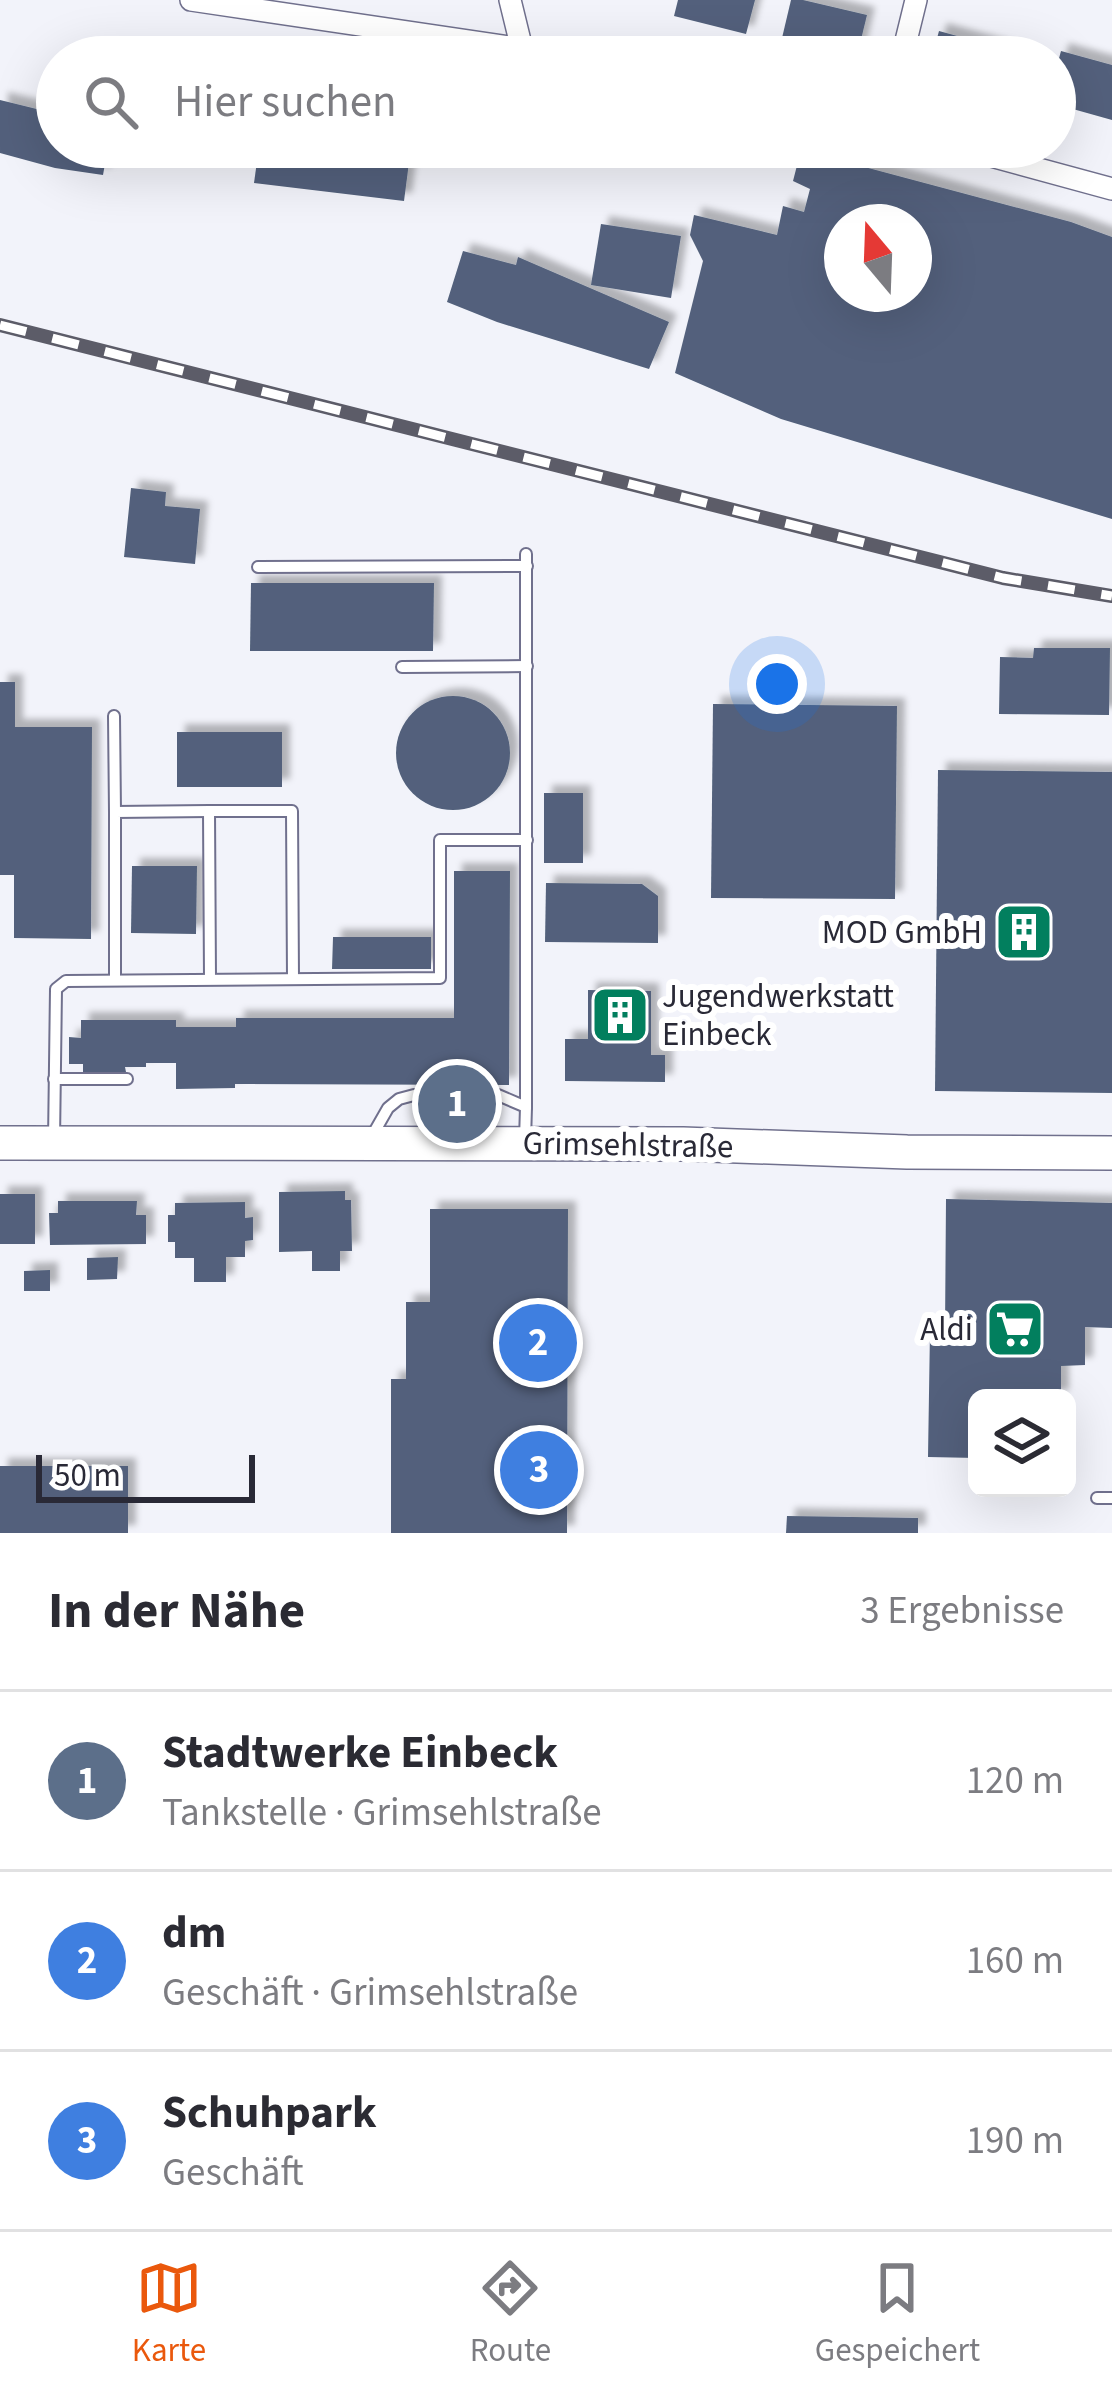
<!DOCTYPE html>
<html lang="de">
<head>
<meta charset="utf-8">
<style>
  :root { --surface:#fff; --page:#f2f2f3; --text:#2b2b33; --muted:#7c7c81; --line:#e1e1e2; --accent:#ea580c }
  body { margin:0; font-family:"Source Sans 3",sans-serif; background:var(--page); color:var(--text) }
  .controls { position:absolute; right:36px; bottom:36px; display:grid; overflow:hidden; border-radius:18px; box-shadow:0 12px 48px #0002 }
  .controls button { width:108px; height:108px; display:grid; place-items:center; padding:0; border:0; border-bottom:3px solid var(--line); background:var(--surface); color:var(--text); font:60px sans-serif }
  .compass { position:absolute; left:824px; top:204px; width:108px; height:108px; border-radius:50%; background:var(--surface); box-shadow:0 12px 48px #0002; rotate:341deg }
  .scale { position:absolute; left:36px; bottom:30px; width:219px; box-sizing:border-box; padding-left:12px; border:6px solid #292936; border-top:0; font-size:33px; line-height:42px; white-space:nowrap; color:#292936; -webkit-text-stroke:9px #fff; paint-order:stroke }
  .you { position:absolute; left:777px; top:684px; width:42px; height:42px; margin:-30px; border:9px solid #fff; border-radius:50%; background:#1a73e8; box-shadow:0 0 0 18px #1a73e833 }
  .badge { display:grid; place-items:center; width:78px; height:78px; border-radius:50%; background:var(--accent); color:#fff; font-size:39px; font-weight:700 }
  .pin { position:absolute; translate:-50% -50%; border:6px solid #fff; box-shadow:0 3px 12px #0006 }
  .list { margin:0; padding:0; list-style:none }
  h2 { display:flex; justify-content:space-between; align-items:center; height:156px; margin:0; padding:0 48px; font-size:51px }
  h2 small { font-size:39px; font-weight:400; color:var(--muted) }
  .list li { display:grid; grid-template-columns:78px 1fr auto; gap:36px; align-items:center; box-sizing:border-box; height:180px; padding:0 48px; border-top:3px solid var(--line) }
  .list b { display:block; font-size:45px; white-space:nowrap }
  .list p { margin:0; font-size:39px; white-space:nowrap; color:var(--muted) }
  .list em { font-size:39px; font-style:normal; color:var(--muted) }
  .icon { flex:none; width:66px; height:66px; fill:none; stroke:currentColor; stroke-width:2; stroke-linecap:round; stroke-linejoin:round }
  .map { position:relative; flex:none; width:1112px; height:1533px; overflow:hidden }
  .search { position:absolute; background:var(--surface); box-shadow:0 12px 48px #0002; left:36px; right:36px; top:36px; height:132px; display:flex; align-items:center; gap:30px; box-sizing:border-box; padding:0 42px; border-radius:66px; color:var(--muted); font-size:45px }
  .sheet { height:696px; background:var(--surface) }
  nav { display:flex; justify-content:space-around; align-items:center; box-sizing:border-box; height:168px; border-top:3px solid var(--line); background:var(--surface); font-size:33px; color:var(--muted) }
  nav a { display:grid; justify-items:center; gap:6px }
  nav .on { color:var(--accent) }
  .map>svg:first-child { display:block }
  .building { fill:#52617b; fill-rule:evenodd; filter:url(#shadow) }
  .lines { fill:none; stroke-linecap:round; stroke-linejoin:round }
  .service-casing { stroke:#70708d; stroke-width:14 }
  .minor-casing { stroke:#70708d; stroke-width:24 }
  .secondary-casing { stroke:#70708d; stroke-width:36 }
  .service { stroke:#fff; stroke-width:10 }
  .minor { stroke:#fff; stroke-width:21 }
  .secondary { stroke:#fff; stroke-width:33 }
  .rail-casing { stroke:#5c5c68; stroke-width:14 }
  .rail { stroke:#fff; stroke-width:9; stroke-dasharray:27; stroke-linecap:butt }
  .labels { text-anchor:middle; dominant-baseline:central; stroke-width:12; stroke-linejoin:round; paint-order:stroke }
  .poi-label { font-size:33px; fill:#292936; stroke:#fff; text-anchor:end }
  .street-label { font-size:33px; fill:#292936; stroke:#fff }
</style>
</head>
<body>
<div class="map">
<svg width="1112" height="1533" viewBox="0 0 1112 1533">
  <defs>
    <filter id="shadow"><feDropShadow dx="8" dy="-8" stdDeviation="3" flood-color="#0004"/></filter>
  </defs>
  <rect width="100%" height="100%" fill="#f2f3fa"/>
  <g class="building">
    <path d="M678 0H755L746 34 674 16Z"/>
    <path d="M791 0H803L867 15 857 56 782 38Z"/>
    <path d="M939 31 1019 53 1018 57H932Z"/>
    <path d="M1061 51 1112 65V120L1055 104V73Z"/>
    <path d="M0 100 57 114V147H108L103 175 55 168 0 153Z"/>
    <path d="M259 147H411L404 201 254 183Z"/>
    <path d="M801 150 1071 222 1112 237V519L781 419 675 373 703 261 690 235 694 215 777 235 783 206 804 212 810 189 793 181ZM842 222H914V294H842Z"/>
    <path d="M601 224 681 236 671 298 591 285Z"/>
    <path d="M463 251 516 265 518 257 669 322 649 369 497 322 447 302Z"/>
    <path d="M131 488 166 492 165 506 200 509 195 564 124 557Z"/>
    <path d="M251 583H434L433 651H250Z"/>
    <path d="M1034 648H1110L1109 715 999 714 1000 657 1033 658Z"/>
    <path d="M0 682H15V727H92L91 939 14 938V875H0Z"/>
    <circle cx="453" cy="753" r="57"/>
    <path d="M713 704 897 706 895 899 711 898Z"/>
    <rect x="177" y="732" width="105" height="55"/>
    <path d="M938 770 1112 772V1093L935 1091Z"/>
    <rect x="544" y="793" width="39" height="70"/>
    <path d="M132 866H197L196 934 131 933Z"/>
    <path d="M454 871H510L509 1085 235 1084V1088L176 1089V1063H146V1067H125L126 1072H83V1064H69V1037L81 1038V1020H176V1027H236V1018H454Z"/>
    <path d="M546 883 642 884 658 896V943L545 942Z"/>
    <path d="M333 937H431V969H332Z"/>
    <path d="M588 990 651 991V1055H665V1082L565 1081V1039H588Z"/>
    <path d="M345 1191V1200H351L352 1251H340V1271H312V1251L279 1252V1192Z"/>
    <rect x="0" y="1194" width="35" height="50"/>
    <path d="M946 1199 1112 1203V1328L1085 1327V1365L1061 1366V1398H977V1458L928 1457 930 1330 945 1331Z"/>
    <path d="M58 1201H137L136 1215H146V1244L50 1245 49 1213H58Z"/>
    <path d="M245 1202V1218L253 1217V1240L245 1241V1257H226V1282H194V1258H175V1242H168V1215H175V1203Z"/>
    <path d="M430 1209H568L567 1533H391V1379H406V1302H430Z"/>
    <path d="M118 1257 117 1279 87 1280V1258Z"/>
    <path d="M50 1270V1291H24V1271Z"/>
    <rect x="0" y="1466" width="128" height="67"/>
    <path d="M787 1516 918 1518V1533H786Z"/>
  </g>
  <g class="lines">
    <defs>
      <g id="service">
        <path d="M258 567 527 566"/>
        <path d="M402 667 527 666"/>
        <path d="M114 716 115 812"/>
        <path d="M210 979 209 811H292L293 979"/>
        <path d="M115 980V812L209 811"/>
        <path d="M54 1079H127"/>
        <path d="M526 1107V554"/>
        <path d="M372 1136 388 1108 399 1099 414 1095H498L526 1107 525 1140"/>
        <path d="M54 1141 56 989 66 981 440 978V840H527"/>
        <path d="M1097 1498H1112"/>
      </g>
      <g id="minor">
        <path d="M191 0 522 49 560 57"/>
        <path d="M510 0 522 49"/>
        <path d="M902 57 916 0"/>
        <path d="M958 147 1112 189"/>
      </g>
      <path id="secondary" d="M0 1143 683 1144 907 1152 1112 1153"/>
    </defs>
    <use href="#service" class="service-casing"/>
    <use href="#minor" class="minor-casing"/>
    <use href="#secondary" class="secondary-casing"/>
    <use href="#service" class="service"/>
    <use href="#minor" class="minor"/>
    <use href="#secondary" class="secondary"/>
    <defs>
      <path id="rail" d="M0 325 1003 578 1112 596"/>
    </defs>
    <use href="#rail" class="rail-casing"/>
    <use href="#rail" class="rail"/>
  </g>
  <defs>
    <symbol id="building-square" viewBox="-11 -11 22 22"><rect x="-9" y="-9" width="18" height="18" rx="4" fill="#027f5e" stroke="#fff"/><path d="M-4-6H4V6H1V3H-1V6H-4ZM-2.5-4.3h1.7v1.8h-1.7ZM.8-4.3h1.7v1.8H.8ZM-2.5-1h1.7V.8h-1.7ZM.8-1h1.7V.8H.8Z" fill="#fff"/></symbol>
    <symbol id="supermarket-square" viewBox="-11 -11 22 22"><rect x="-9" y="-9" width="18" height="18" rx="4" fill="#027f5e" stroke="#fff"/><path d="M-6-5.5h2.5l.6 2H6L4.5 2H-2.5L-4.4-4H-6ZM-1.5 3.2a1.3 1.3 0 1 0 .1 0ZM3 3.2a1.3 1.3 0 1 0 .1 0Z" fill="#fff"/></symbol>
  </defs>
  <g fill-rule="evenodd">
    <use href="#building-square" x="991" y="899" width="66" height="66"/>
    <use href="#building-square" x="587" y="982" width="66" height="66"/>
    <use href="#supermarket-square" x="982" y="1296" width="66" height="66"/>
  </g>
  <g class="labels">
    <g class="poi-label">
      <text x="982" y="932">MOD GmbH</text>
      <text x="662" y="996" text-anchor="start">Jugendwerkstatt<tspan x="662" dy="38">Einbeck</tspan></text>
      <text x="973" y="1329">Aldi</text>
    </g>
    <g class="street-label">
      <text transform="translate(628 1145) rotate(1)">Grimsehlstraße</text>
    </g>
  </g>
</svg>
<div class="controls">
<button><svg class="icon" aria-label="layers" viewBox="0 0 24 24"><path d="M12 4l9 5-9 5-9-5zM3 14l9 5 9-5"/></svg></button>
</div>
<svg class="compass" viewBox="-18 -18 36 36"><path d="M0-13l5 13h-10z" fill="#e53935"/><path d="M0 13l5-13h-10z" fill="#7c7c81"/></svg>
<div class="scale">50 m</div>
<div class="you"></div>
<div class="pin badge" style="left:457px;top:1104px;background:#5c6f8a">1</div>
<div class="pin badge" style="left:538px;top:1343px;background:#3f7fe0">2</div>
<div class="pin badge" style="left:539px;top:1470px;background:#3f7fe0">3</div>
<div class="search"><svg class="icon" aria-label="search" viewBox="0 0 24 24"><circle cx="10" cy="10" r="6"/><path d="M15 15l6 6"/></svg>Hier suchen</div>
</div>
<section class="sheet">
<h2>In der Nähe<small>3 Ergebnisse</small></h2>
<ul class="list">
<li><span class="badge" style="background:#5c6f8a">1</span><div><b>Stadtwerke Einbeck</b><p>Tankstelle · Grimsehlstraße</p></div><em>120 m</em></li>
<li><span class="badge" style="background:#3f7fe0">2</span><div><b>dm</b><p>Geschäft · Grimsehlstraße</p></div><em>160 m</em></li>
<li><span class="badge" style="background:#3f7fe0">3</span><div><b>Schuhpark</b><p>Geschäft</p></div><em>190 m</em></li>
</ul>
</section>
<nav>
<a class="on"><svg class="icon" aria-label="map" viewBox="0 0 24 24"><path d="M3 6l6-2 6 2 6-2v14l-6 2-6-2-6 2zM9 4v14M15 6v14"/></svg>Karte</a>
<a><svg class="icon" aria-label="directions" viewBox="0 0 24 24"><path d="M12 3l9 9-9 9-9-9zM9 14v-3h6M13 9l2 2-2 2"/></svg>Route</a>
<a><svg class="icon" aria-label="saved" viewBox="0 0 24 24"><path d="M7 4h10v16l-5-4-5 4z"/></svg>Gespeichert</a>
</nav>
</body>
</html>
